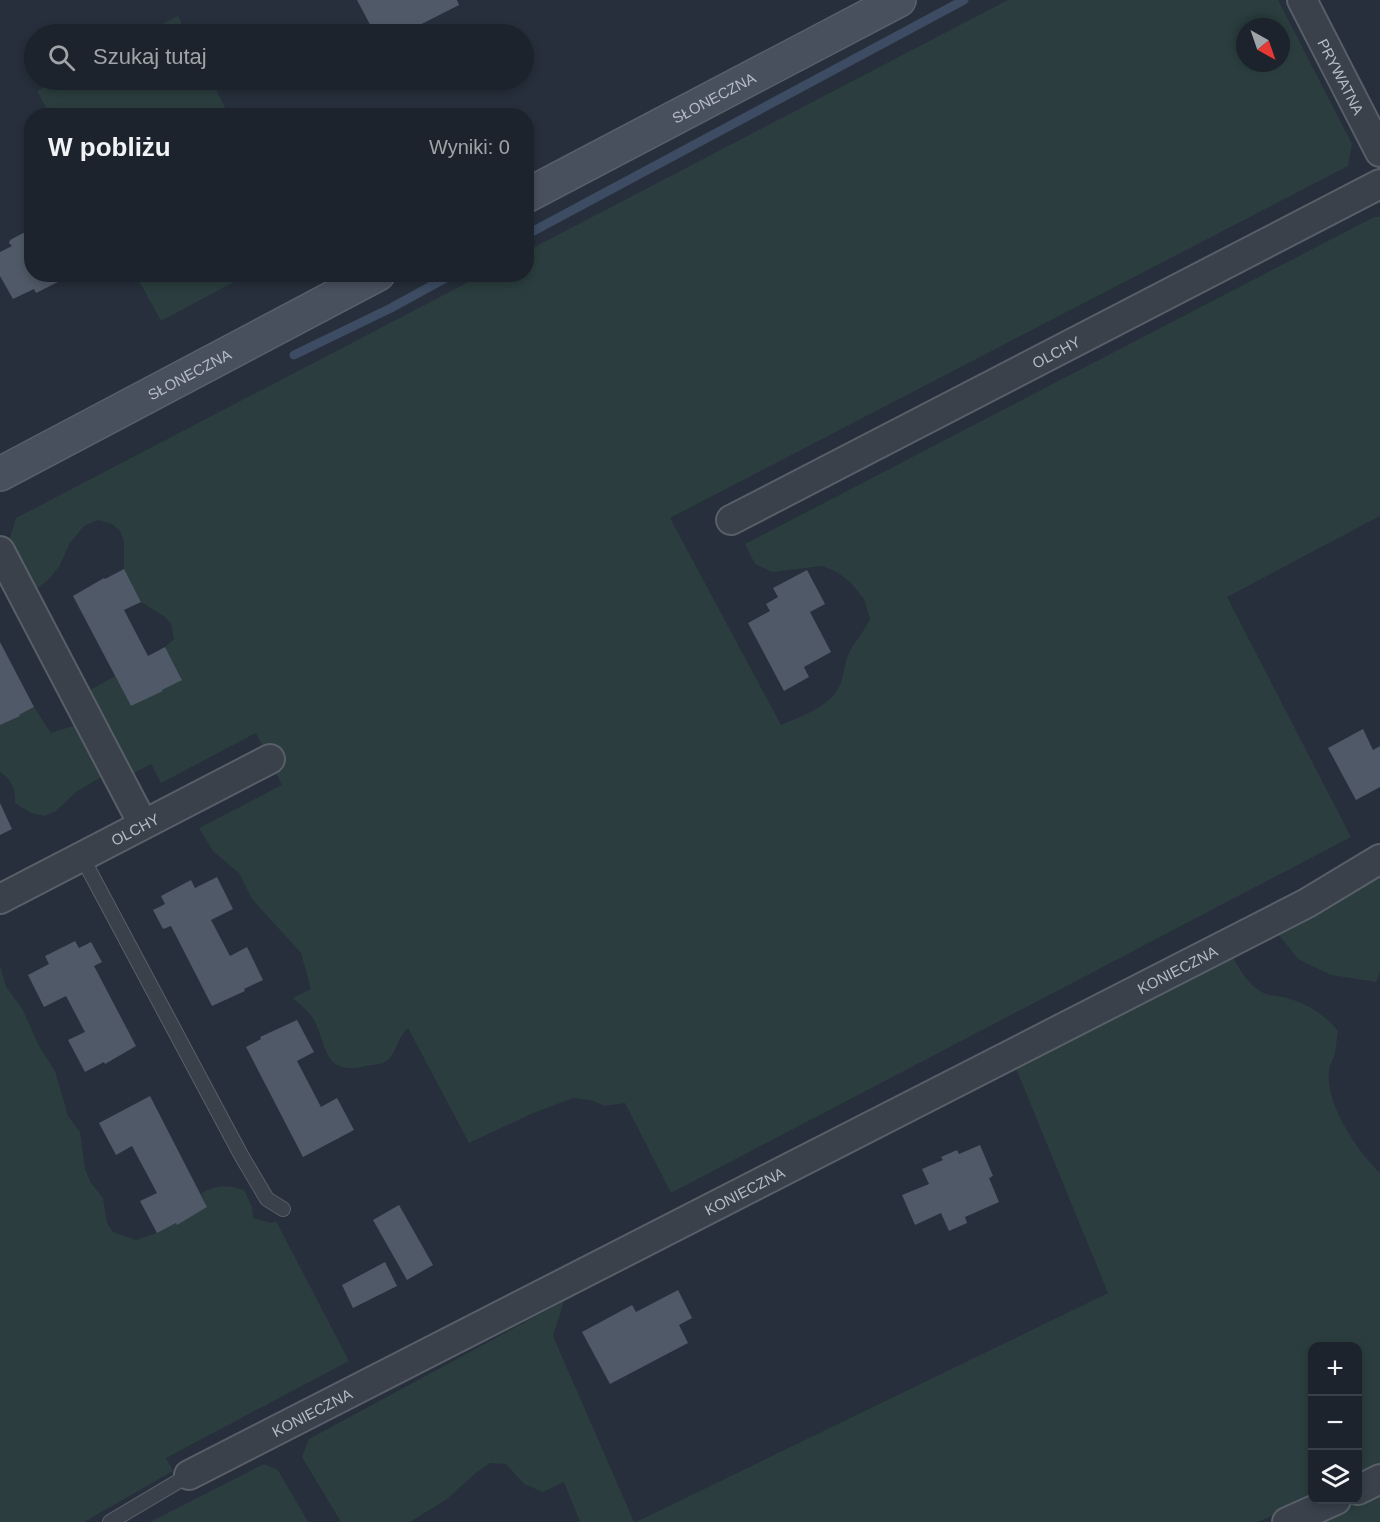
<!DOCTYPE html>
<html lang="pl">
<head>
<meta charset="utf-8">
<style>
  :root { --surface:#1c232c; --page:#252b34; --text:#f1f3f6; --muted:#a0a4a9; --line:#3a4048 }
  body { margin:0; font-family:Arial,sans-serif; background:var(--page); color:var(--text) }
  .controls { position:absolute; right:18px; bottom:18px; display:grid; overflow:hidden; border-radius:12px; box-shadow:0 3px 9px #0003 }
  .controls button { width:54px; height:54px; display:grid; place-items:center; padding:0; border:0; border-bottom:2px solid var(--line); background:var(--surface); color:var(--text); font:30px sans-serif }
  .compass { position:absolute; left:1236px; top:18px; width:54px; height:54px; border-radius:50%; background:var(--surface); box-shadow:0 3px 9px #0003; rotate:140deg }
  .list { margin:0; padding:0; list-style:none }
  h2 { display:flex; justify-content:space-between; align-items:center; height:78px; margin:0; padding:0 24px; font-size:26px }
  h2 small { font-size:20px; font-weight:400; color:var(--muted) }
  .icon { flex:none; width:33px; height:33px; fill:none; stroke:currentColor; stroke-width:2; stroke-linecap:round; stroke-linejoin:round }
  .map { position:relative; flex:none; width:1380px; height:1522px; overflow:hidden }
  .search { position:absolute; background:var(--surface); box-shadow:0 3px 9px #0003; left:24px; top:24px; width:510px; height:66px; display:flex; align-items:center; gap:15px; box-sizing:border-box; padding:0 21px; border-radius:33px; color:var(--muted); font-size:22px }
  .panel { position:absolute; background:var(--surface); box-shadow:0 3px 9px #0003; left:24px; top:108px; width:510px; height:174px; border-radius:24px }
  .map>svg:first-child { display:block }
  .green { fill:#2b3d3e; fill-rule:evenodd }
  .lines { fill:none; stroke-linecap:round; stroke-linejoin:round }
  .stream { stroke:#3d4c62; stroke-width:9 }
  .building { fill:#505967 }
  .lane-casing { stroke:#585f69; stroke-width:16 }
  .street-casing { stroke:#585f69; stroke-width:32 }
  .secondary-casing { stroke:#585f69; stroke-width:36 }
  .lane { stroke:#3a414b; stroke-width:14 }
  .street { stroke:#3a414b; stroke-width:28 }
  .secondary { stroke:#48505e; stroke-width:33 }
  .labels { text-anchor:middle; dominant-baseline:central; stroke-width:4.5; stroke-linejoin:round; paint-order:stroke }
  .street-label { font-size:15px; fill:#b6bcc7; stroke:#1f2630 }
</style>
</head>
<body>
<div class="map">
<svg width="1380" height="1522" viewBox="0 0 1380 1522">
  <rect width="100%" height="100%" fill="#262f3b"/>
  <g class="green">
    <path d="M1008 0H1278L1352 144 1348 166 670 518 781 725C801 716 828 708 839 687 844 677 844 665 848 655 854 642 864 632 870 619L864 599 851 583 837 572 822 566 772 572 755 564 745 544 1374 217H1380V516L1227 597 1351 837 671 1193 625 1103 605 1106 590 1100 573 1098 531 1114 469 1143 408 1028C397 1038 396 1056 385 1062 379 1065 369 1065 362 1067 324 1074 327 1047 315 1022 311 1013 300 1005 293 998L311 989 301 953 252 899 239 873 213 851 199 828 282 785 256 733 161 783 151 764 134 773 90 690 115 676 131 706 163 691 162 690 182 679 165 647 174 639 171 624 165 617 141 602 124 569V541L120 531 112 524 98 520 84 526 70 543 59 567 46 582 37 588 10 537 16 518 482 275 526 274 527 251ZM1245 27H1281V63H1245Z"/>
    <path d="M178 16 187 34H143Z"/>
    <path d="M59 80H211L229 115H50L37 91Z"/>
    <path d="M136 275H247L161 321Z"/>
    <path d="M34 707 51 733 76 725 103 776 76 792 56 811 45 816 31 813 15 803C16 789 11 779 0 772V725L19 716V715Z"/>
    <path d="M1380 875V972L1376 982 1331 975 1298 959 1275 930Z"/>
    <path d="M1231 954C1239 968 1246 982 1260 991 1267 996 1278 996 1287 998 1306 1003 1326 1015 1338 1031 1337 1038 1336 1046 1335 1054 1333 1060 1329 1066 1329 1071 1325 1104 1358 1152 1380 1173V1467L1358 1477V1346H1312V1497L1258 1522H636L1108 1293 1015 1066Z"/>
    <path d="M0 966 6 987 23 1010 38 1044 55 1071 68 1116 80 1132 85 1169 91 1183 103 1198 107 1223 113 1232 136 1240 157 1233 176 1223 177 1224 207 1207 201 1193C217 1185 226 1184 244 1190L252 1207 253 1218 271 1223 276 1221 349 1361 166 1458 173 1471 84 1522H0Z"/>
    <path d="M564 1301 553 1336 634 1522H580L564 1482 543 1492 524 1484 506 1464 490 1463 477 1472 447 1499 410 1522H341L302 1457 309 1439Z"/>
    <path d="M264 1464 278 1470 308 1522H150Z"/>
    <path d="M1380 1489V1522H1308Z"/>
  </g>
  <g class="lines">
    <g class="stream">
      <path d="M526 235 964 0"/>
      <path d="M294 355 391 308 453 274"/>
    </g>
  </g>
  <g class="building">
    <path d="M357 0H457L459 5 402 34H375Z"/>
    <path d="M29 230H32V274H59L55 277 58 282 36 293 34 289 13 299 0 276V252L12 246 9 243 10 240Z"/>
    <path d="M124 569 141 602 124 610 148 656 165 647 182 680 162 690 163 691 131 706 73 596 104 578 105 579Z"/>
    <path d="M807 570 825 604 810 612 831 652 804 667 809 677 784 691 748 623 770 611 766 604 778 597 773 588Z"/>
    <path d="M0 642 34 707 19 715 20 716 0 725Z"/>
    <path d="M1363 729 1373 750 1380 746V787L1356 800 1328 748Z"/>
    <path d="M0 803 12 829 0 835Z"/>
    <path d="M217 877 233 909 211 920 230 956 247 947 263 980 244 989 245 991 212 1006 171 926 163 929 153 910 165 904 161 896 191 880 195 888Z"/>
    <path d="M75 941 79 948 91 942 102 962 94 966 136 1046 105 1064 104 1062 85 1072 68 1040 85 1032 66 996 44 1007 28 975 49 964 45 956Z"/>
    <path d="M297 1020 314 1052 297 1061 321 1107 337 1098 354 1130 303 1157 246 1047 261 1039 260 1037Z"/>
    <path d="M150 1096 207 1207 177 1225 176 1223 157 1233 140 1201 157 1193 132 1146 116 1155 99 1123Z"/>
    <path d="M980 1145 993 1176 989 1178 999 1202 965 1217 967 1223 949 1231 941 1213 915 1225 902 1195 929 1184 922 1169 943 1160 941 1157 957 1150 959 1154Z"/>
    <path d="M399 1205 433 1265 407 1280 373 1220Z"/>
    <path d="M385 1262 397 1286 353 1308 342 1285Z"/>
    <path d="M678 1290 692 1318 679 1325 688 1343 610 1384 582 1332 632 1305 636 1312Z"/>
  </g>
  <g class="lines">
    <defs>
      <g id="lane">
        <path d="M82 857 241 1155 267 1199 283 1209"/>
        <path d="M110 1522 189 1475"/>
      </g>
      <g id="street">
        <path id="s1" d="M1302 0 1380 152"/>
        <path id="s2" d="M731 520 1380 184"/>
        <path d="M0 551 143 824"/>
        <path id="s3" d="M0 899 270 759"/>
        <path id="s4" d="M189 1475 1307 903 1380 859"/>
        <path d="M1358 1490 1380 1479"/>
        <path d="M1287 1522 1336 1500"/>
      </g>
      <g id="secondary">
        <path id="s5" d="M526 196 899 0"/>
        <path id="s6" d="M0 474 378 274"/>
      </g>
    </defs>
    <use href="#lane" class="lane-casing"/>
    <use href="#street" class="street-casing"/>
    <use href="#secondary" class="secondary-casing"/>
    <use href="#lane" class="lane"/>
    <use href="#street" class="street"/>
    <use href="#secondary" class="secondary"/>
  </g>
  <g class="labels">
    <g class="street-label">
      <text stroke="none"><textPath href="#s1" startOffset="86">PRYWATNA</textPath></text>
      <text stroke="none"><textPath href="#s5" startOffset="212">SŁONECZNA</textPath></text>
      <text stroke="none"><textPath href="#s2" startOffset="366">OLCHY</textPath></text>
      <text stroke="none"><textPath href="#s6" startOffset="214">SŁONECZNA</textPath></text>
      <text stroke="none"><textPath href="#s3" startOffset="152">OLCHY</textPath></text>
      <text stroke="none"><textPath href="#s4" startOffset="1110">KONIECZNA</textPath></text>
      <text stroke="none"><textPath href="#s4" startOffset="624">KONIECZNA</textPath></text>
      <text stroke="none"><textPath href="#s4" startOffset="138">KONIECZNA</textPath></text>
    </g>
  </g>
</svg>
<div class="controls">
<button>+</button>
<button>−</button>
<button><svg class="icon" aria-label="layers" viewBox="0 0 24 24"><path d="M12 4l9 5-9 5-9-5zM3 14l9 5 9-5"/></svg></button>
</div>
<svg class="compass" viewBox="-18 -18 36 36"><path d="M0-13l5 13h-10z" fill="#e53935"/><path d="M0 13l5-13h-10z" fill="#a0a4a9"/></svg>
<div class="search"><svg class="icon" aria-label="search" viewBox="0 0 24 24"><circle cx="10" cy="10" r="6"/><path d="M15 15l6 6"/></svg>Szukaj tutaj</div>
<section class="panel">
<h2>W pobliżu<small>Wyniki: 0</small></h2>
<ul class="list">
</ul>
</section>
</div>
</body>
</html>
